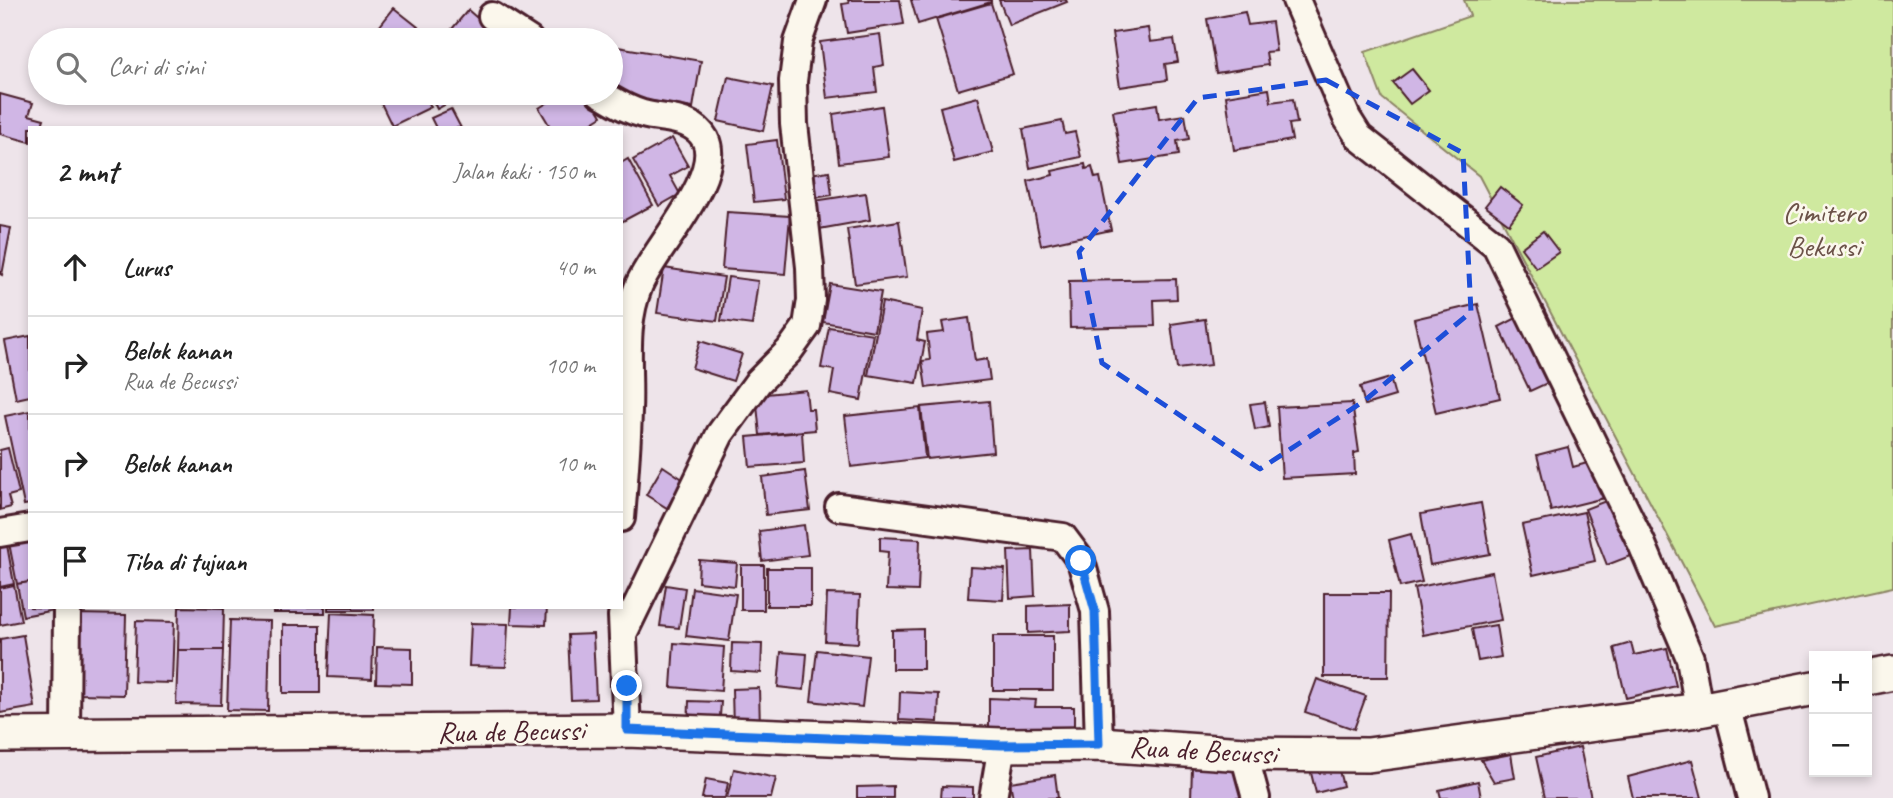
<!DOCTYPE html>
<html lang="id">
<head>
<meta charset="utf-8">
<style>
  :root { --surface:#fff; --page:#f6f6f6; --text:#222; --muted:#767676; --line:#e0e0e0 }
  body { margin:0; font-family:Caveat,sans-serif; background:var(--page); color:var(--text) }
  .controls { position:absolute; right:21px; bottom:21px; display:grid; overflow:hidden; border-radius:0px; box-shadow:0 4px 10px #0003 }
  .controls button { width:63px; height:63px; display:grid; place-items:center; padding:0; border:0; border-bottom:2px solid var(--line); background:var(--surface); color:var(--text); font:35px sans-serif }
  .stop { position:absolute; width:21px; height:21px; margin:-16px; border:5px solid #1a73e8; border-radius:50%; background:#fff }
  .stop.end { background:#1a73e8; border-color:#fff; box-shadow:0 2px 7px #0008 }
  .list { margin:0; padding:0; list-style:none }
  h2 { display:flex; justify-content:space-between; align-items:center; height:91px; margin:0; padding:0 28px; font-size:30px }
  h2 small { font-size:23px; font-weight:400; color:var(--muted) }
  .list li { display:grid; grid-template-columns:46px 1fr auto; gap:21px; align-items:center; box-sizing:border-box; height:98px; padding:0 28px; border-top:2px solid var(--line) }
  .list b { display:block; font-size:26px; white-space:nowrap }
  .list p { margin:0; font-size:23px; white-space:nowrap; color:var(--muted) }
  .list em { font-size:23px; font-style:normal; color:var(--muted) }
  .icon { flex:none; width:38px; height:38px; fill:none; stroke:currentColor; stroke-width:2; stroke-linecap:round; stroke-linejoin:round }
  .map { position:relative; flex:none; width:1893px; height:798px; overflow:hidden }
  .search { position:absolute; background:var(--surface); box-shadow:0 4px 10px #0003; left:28px; top:28px; width:595px; height:77px; display:flex; align-items:center; gap:18px; box-sizing:border-box; padding:0 24px; border-radius:38px; color:var(--muted); font-size:26px }
  .panel { position:absolute; background:var(--surface); box-shadow:0 4px 10px #0003; left:28px; top:126px; width:595px; height:483px; border-radius:0px }
  .map>svg:first-child { display:block }
  .green { fill:#cfe99f; stroke:#8c8465; stroke-width:2 }
  .building { fill:#d0b6e5; stroke:#4a1f2b; stroke-width:2 }
  .lines { fill:none; stroke-linecap:round; stroke-linejoin:round }
  .minor-casing { stroke:#4a1f2b; stroke-width:32 }
  .tertiary-casing { stroke:#4a1f2b; stroke-width:38 }
  .minor { stroke:#fbf7ec; stroke-width:26 }
  .tertiary { stroke:#fbf7ec; stroke-width:33 }
  .route { stroke:#1a73e8; stroke-width:9 }
  .marked { fill:none; stroke:#1d4ed8; stroke-width:5; stroke-dasharray:14 9; stroke-linejoin:round }
  .labels { text-anchor:middle; dominant-baseline:central; stroke-width:5; stroke-linejoin:round; paint-order:stroke }
  .park-label { font-size:30px; fill:#6b5248; stroke:#fbf7ec }
  .street-label { font-size:30px; fill:#4a1f2b; stroke:#fbf7ec }
</style>
</head>
<body>
<div class="map">
<svg width="1893" height="798" viewBox="0 0 1893 798">
  <rect width="100%" height="100%" fill="#eee4ea"/>
  <filter id="ink" filterUnits="userSpaceOnUse"><feTurbulence type="fractalNoise" baseFrequency=".0143" numOctaves="2"/><feDisplacementMap in="SourceGraphic" scale="14" xChannelSelector="R" yChannelSelector="G"/><feConvolveMatrix kernelMatrix="1 2 1 2 8 2 1 2 1" color-interpolation-filters="sRGB"/></filter>
  <g filter="url(#ink)">
    <path class="green" d="M1464 0H1893V587L1715 626 1479 176 1382 98 1365 52 1470 16Z"/>
    <g class="building">
      <path d="M848 0H900L904 24 847 33 842 4 849 3Z"/>
      <path d="M911 0H991V2L918 24Z"/>
      <path d="M999 0H1066L1067 2 1009 25Z"/>
      <path d="M991 3 1013 74 958 90 936 19Z"/>
      <path d="M394 8 418 27 408 40H369Z"/>
      <path d="M468 10 501 39 500 40H450L446 36Z"/>
      <path d="M1245 12 1248 25 1272 22 1276 51 1266 52 1268 65 1216 73 1207 19Z"/>
      <path d="M1148 28 1150 42 1174 39 1178 62 1165 64 1167 80 1120 87 1112 33Z"/>
      <path d="M880 34 884 65 874 67 877 92 827 98 820 42Z"/>
      <path d="M618 47 701 61 693 108 610 94Z"/>
      <path d="M1412 69 1429 90 1410 104 1393 83Z"/>
      <path d="M728 77 773 86 763 131 718 121Z"/>
      <path d="M1269 89 1271 102 1293 99 1297 123 1289 124 1292 140 1234 150 1226 96Z"/>
      <path d="M392 93H424L431 107 392 126 379 99Z"/>
      <path d="M429 93H451L455 99 437 109Z"/>
      <path d="M563 93H588L602 116 583 128H551L539 108Z"/>
      <path d="M0 94 33 103 29 115 44 119 41 128H30V142L0 134Z"/>
      <path d="M978 97 993 152 954 162 940 107Z"/>
      <path d="M1157 104 1159 119 1185 115 1189 139 1177 141 1179 155 1122 164 1113 111Z"/>
      <path d="M882 106 889 157 839 163 833 114Z"/>
      <path d="M451 109 461 128H436L431 118Z"/>
      <path d="M1062 121 1065 134 1075 132 1081 157 1030 168 1023 129Z"/>
      <path d="M672 138 688 166 670 176 680 194 659 206 633 160Z"/>
      <path d="M777 140 784 199 754 202 747 144Z"/>
      <path d="M628 159 653 205 621 222V163Z"/>
      <path d="M1085 164 1086 169 1092 167 1095 178 1100 177 1111 230 1041 245 1028 181 1053 175 1052 171Z"/>
      <path d="M829 171 832 195 814 198 810 174Z"/>
      <path d="M1500 187 1523 205 1509 224 1485 206Z"/>
      <path d="M866 193 870 220 819 229 814 201Z"/>
      <path d="M727 212 790 216 785 274 722 269Z"/>
      <path d="M899 221 907 277 855 284 847 229Z"/>
      <path d="M0 226 11 228 2 275 0 274Z"/>
      <path d="M1543 231 1559 252 1536 268 1521 248Z"/>
      <path d="M664 268 724 277 717 321 657 313Z"/>
      <path d="M728 277 758 281 752 325 721 321Z"/>
      <path d="M1176 279 1177 299 1154 300 1155 326 1070 328 1069 281Z"/>
      <path d="M830 284 881 292 874 331 823 322Z"/>
      <path d="M882 302 922 310 917 340 925 342 917 383 868 375Z"/>
      <path d="M1478 304 1500 398 1436 413 1414 319Z"/>
      <path d="M1524 314 1556 379 1530 391 1499 327Z"/>
      <path d="M969 318 975 361 987 359 990 380 926 388 922 361 930 360 927 334 944 332 942 322Z"/>
      <path d="M1205 319 1211 365 1177 369 1171 324Z"/>
      <path d="M829 327 873 334 861 400 830 394 834 370 821 368Z"/>
      <path d="M30 336V396L16 399 5 341Z"/>
      <path d="M700 341 742 354 733 381 692 368Z"/>
      <path d="M1390 378 1395 396 1365 405 1360 387Z"/>
      <path d="M806 390 808 409H813L815 430 760 435 756 395Z"/>
      <path d="M989 401 993 452 927 459 921 407Z"/>
      <path d="M1265 402 1269 427 1255 430 1250 404Z"/>
      <path d="M1352 403 1359 452 1354 453 1355 474 1282 478 1277 407Z"/>
      <path d="M920 408 925 458 851 467 845 416Z"/>
      <path d="M30 411V504L24 505 5 416Z"/>
      <path d="M802 432 804 463 750 467 747 437Z"/>
      <path d="M1568 447 1573 467 1598 460 1608 497 1551 511 1537 455Z"/>
      <path d="M8 448 19 493 8 496 11 507 0 510V450Z"/>
      <path d="M663 466 684 480 667 508 646 495Z"/>
      <path d="M805 471 810 510 766 515 762 477Z"/>
      <path d="M1616 497 1638 553 1607 565 1585 509Z"/>
      <path d="M1481 503 1490 554 1430 565 1421 514Z"/>
      <path d="M1584 512 1595 561 1533 575 1522 525Z"/>
      <path d="M804 525 808 555 762 561 759 531Z"/>
      <path d="M1411 534 1422 582 1400 587 1389 540Z"/>
      <path d="M880 537 920 539 918 591 886 590 888 552 880 551Z"/>
      <path d="M30 539V582L17 584 9 543Z"/>
      <path d="M7 545 14 584 0 587V546Z"/>
      <path d="M1033 550 1035 596 1010 598 1008 551Z"/>
      <path d="M699 560 737 563 735 586 698 582Z"/>
      <rect x="741" y="565" width="23" height="45"/>
      <path d="M970 567 1005 569 1003 600 968 598Z"/>
      <rect x="767" y="568" width="44" height="38"/>
      <path d="M1492 572 1501 620 1423 635 1414 588Z"/>
      <path d="M30 582V607L64 608 23 616 17 584Z"/>
      <path d="M14 585 21 621 0 625V588Z"/>
      <path d="M666 585 685 588 679 628 660 626Z"/>
      <path d="M692 588 736 594 729 641 686 636Z"/>
      <path d="M1324 593H1389L1388 677H1324Z"/>
      <path d="M827 594 860 595 858 643 825 641Z"/>
      <path d="M1070 604V631L1028 633V606Z"/>
      <path d="M179 607 224 608 223 650H178Z"/>
      <rect x="273" y="607" width="52" height="6"/>
      <rect x="328" y="607" width="46" height="3"/>
      <path d="M512 607H547L546 625 511 624Z"/>
      <path d="M331 613 374 615 372 679 328 677Z"/>
      <path d="M78 614 126 615 124 695 77 694Z"/>
      <path d="M230 620 270 621 268 711 227 710Z"/>
      <path d="M136 621 174 622 172 683 134 682Z"/>
      <path d="M471 623 508 624 506 667 469 666Z"/>
      <rect x="283" y="625" width="37" height="68"/>
      <path d="M1496 625 1501 657 1478 661 1472 629Z"/>
      <path d="M923 629V669H892V630Z"/>
      <path d="M593 634 596 699 571 700 568 635Z"/>
      <path d="M23 635 35 707 0 713V639Z"/>
      <rect x="993" y="636" width="60" height="54"/>
      <path d="M674 643 724 647 721 691 671 687Z"/>
      <path d="M732 643 762 644 761 673 731 671Z"/>
      <path d="M1631 643 1634 655 1667 648 1676 686 1626 698 1614 648Z"/>
      <path d="M377 647 412 648V684L376 683Z"/>
      <path d="M178 650H223L221 705 176 704Z"/>
      <path d="M817 650 868 656 862 707 811 701Z"/>
      <path d="M781 652 807 654 804 690 778 687Z"/>
      <path d="M1317 679 1366 696 1354 729 1305 712Z"/>
      <path d="M759 688 760 728 733 729 732 689Z"/>
      <path d="M900 692 939 694 938 722 899 720Z"/>
      <path d="M989 698 1036 700 1035 707H1074V730L989 728Z"/>
      <path d="M689 701 721 702 719 730 688 729Z"/>
      <path d="M1580 747 1591 798H1545L1536 757Z"/>
      <path d="M1511 754 1515 778 1494 782 1481 760Z"/>
      <path d="M1692 760 1702 798H1633L1628 777Z"/>
      <path d="M1337 763 1343 786 1316 793 1310 769Z"/>
      <path d="M1192 768 1245 769 1244 798H1191Z"/>
      <path d="M734 769 776 778 771 798H727Z"/>
      <path d="M1055 775 1058 798H1013L1010 782Z"/>
      <path d="M706 779 728 783 725 798H702Z"/>
      <path d="M1478 781 1481 798H1441L1439 790Z"/>
      <path d="M893 786V798H857V787Z"/>
      <path d="M942 786 973 787V798H941Z"/>
    </g>
    <g class="lines">
      <defs>
        <g id="minor">
          <path d="M1296 0 1347 118 1359 137 1496 245 1641 542 1690 658 1699 710"/>
          <path d="M492 16 529 40"/>
          <path d="M600 93C614 101 627 110 643 114 664 120 692 116 705 139 724 176 654 249 639 285 622 327 630 368 628 411 627 447 624 482 621 518"/>
          <path d="M839 507 1063 537 1081 561 1095 611 1099 744"/>
          <path d="M0 533 30 528"/>
          <path d="M622 616 627 730"/>
          <path d="M623 634 720 434 758 382 789 351 807 326 811 300 810 267 794 124 793 81 798 42 813 0"/>
          <path d="M1727 705 1751 798"/>
          <path d="M66 736 67 607"/>
          <path d="M1244 754 1256 798"/>
          <path d="M993 798 1002 745"/>
        </g>
        <g id="tertiary">
          <path d="M1867 678 1893 673"/>
          <path d="M0 735 627 730 1002 745 1099 744 1244 754 1368 755 1699 710 1814 688"/>
        </g>
      </defs>
      <use href="#minor" class="minor-casing"/>
      <use href="#tertiary" class="tertiary-casing"/>
      <use href="#minor" class="minor"/>
      <use href="#tertiary" class="tertiary"/>
    </g>
  </g>
  <g class="lines" filter="url(#ink)">
    <path class="route" d="M627 686V730L1002 745 1099 744 1095 611 1081 561"/>
  </g>
  <path class="marked" d="M1326 80 1463 153 1471 312 1364 401 1260 469 1102 363 1079 252 1198 98Z"/>
  <g class="labels">
    <g class="park-label">
      <text x="1824" y="212">Cimitero<tspan x="1824" dy="34">Bekussi</tspan></text>
    </g>
    <g class="street-label">
      <text transform="translate(511 731) rotate(-1)">Rua de Becussi</text>
      <text transform="translate(1203 750) rotate(3)">Rua de Becussi</text>
    </g>
  </g>
</svg>
<div class="controls">
<button>+</button>
<button>−</button>
</div>
<div class="stop" style="left:1081px;top:561px"></div>
<div class="stop end" style="left:627px;top:686px"></div>
<div class="search"><svg class="icon" aria-label="search" viewBox="0 0 24 24"><circle cx="10" cy="10" r="6"/><path d="M15 15l6 6"/></svg>Cari di sini</div>
<section class="panel">
<h2>2 mnt<small>Jalan kaki · 150 m</small></h2>
<ul class="list">
<li><svg class="icon" aria-label="ahead" viewBox="0 0 24 24"><path d="M12 20V5M6 11l6-6 6 6"/></svg><div><b>Lurus</b></div><em>40 m</em></li>
<li><svg class="icon" aria-label="right" viewBox="0 0 24 24"><path d="M7 20v-9h11M14 6l5 5-5 5"/></svg><div><b>Belok kanan</b><p>Rua de Becussi</p></div><em>100 m</em></li>
<li><svg class="icon" aria-label="right" viewBox="0 0 24 24"><path d="M7 20v-9h11M14 6l5 5-5 5"/></svg><div><b>Belok kanan</b></div><em>10 m</em></li>
<li><svg class="icon" aria-label="arrive" viewBox="0 0 24 24"><path d="M6 21V4h12l-3 4 3 4H6"/></svg><div><b>Tiba di tujuan</b></div></li>
</ul>
</section>
</div>
</body>
</html>
